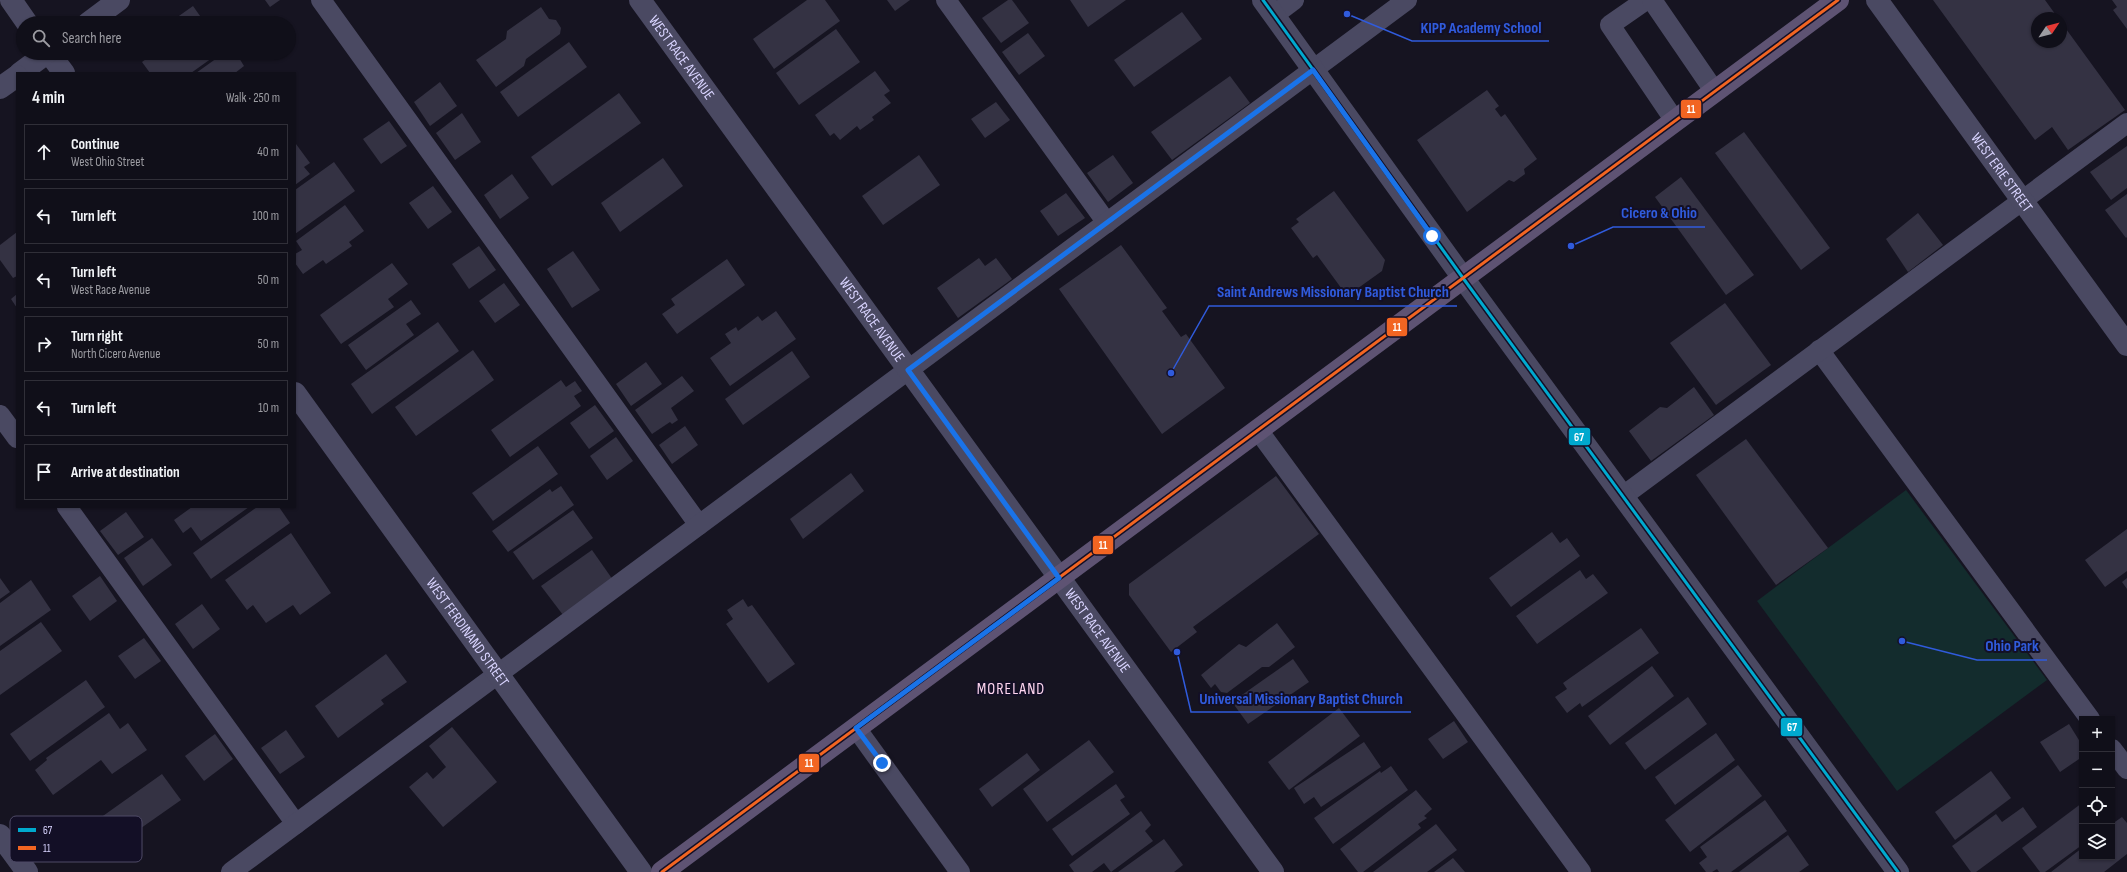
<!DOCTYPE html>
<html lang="en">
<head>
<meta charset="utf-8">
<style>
  :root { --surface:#100f19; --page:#191822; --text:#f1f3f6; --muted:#9c9ca2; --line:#302f38 }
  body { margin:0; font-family:"Sofia Sans Condensed",sans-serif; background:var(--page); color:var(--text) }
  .controls { position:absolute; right:12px; bottom:12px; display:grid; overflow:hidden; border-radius:0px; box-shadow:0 1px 3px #0004 }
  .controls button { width:36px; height:36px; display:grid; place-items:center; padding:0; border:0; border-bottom:1px solid var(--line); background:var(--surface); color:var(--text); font:20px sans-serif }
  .compass { position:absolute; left:2031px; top:12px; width:36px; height:36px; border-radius:50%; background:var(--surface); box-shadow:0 1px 3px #0004; rotate:55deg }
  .stop { position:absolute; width:12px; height:12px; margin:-9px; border:3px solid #1a73e8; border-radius:50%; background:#fff }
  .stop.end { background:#1a73e8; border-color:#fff; box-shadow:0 1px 4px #0008 }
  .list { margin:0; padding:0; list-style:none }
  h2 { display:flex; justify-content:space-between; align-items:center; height:52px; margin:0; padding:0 16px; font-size:17px }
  h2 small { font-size:13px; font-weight:400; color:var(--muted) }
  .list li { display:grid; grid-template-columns:26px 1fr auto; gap:12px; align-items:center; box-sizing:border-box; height:56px; margin:0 8px 8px; padding:0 8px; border:1px solid var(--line); border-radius:0px }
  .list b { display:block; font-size:15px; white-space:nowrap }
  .list p { margin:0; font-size:13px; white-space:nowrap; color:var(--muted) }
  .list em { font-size:13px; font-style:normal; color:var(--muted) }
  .icon { flex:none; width:22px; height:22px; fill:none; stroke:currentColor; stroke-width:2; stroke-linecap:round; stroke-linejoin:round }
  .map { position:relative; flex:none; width:2127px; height:872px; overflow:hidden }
  .search { position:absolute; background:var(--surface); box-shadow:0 1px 3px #0004; left:16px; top:16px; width:280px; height:44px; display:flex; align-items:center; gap:10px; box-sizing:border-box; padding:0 14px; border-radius:22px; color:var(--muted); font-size:15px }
  .panel { position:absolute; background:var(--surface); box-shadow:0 1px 3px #0004; left:16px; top:72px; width:280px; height:436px; border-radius:0px }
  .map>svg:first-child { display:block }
  .green { fill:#132c2d }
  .building { fill:#343243 }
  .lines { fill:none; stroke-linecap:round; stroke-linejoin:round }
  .lane { stroke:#4a4962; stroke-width:20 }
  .street { stroke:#4a4962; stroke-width:22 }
  .primary { stroke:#5e5373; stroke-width:22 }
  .bus-1-casing { stroke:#130f26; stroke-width:6 }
  .bus-2-casing { stroke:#130f26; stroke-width:6 }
  .bus-1 { stroke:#00a9ce; stroke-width:3 }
  .bus-2 { stroke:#f26522; stroke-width:3 }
  .route { stroke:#1a73e8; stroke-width:5 }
  .labels { text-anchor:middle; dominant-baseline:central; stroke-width:4; stroke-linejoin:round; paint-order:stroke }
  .street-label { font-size:15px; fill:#d9d4ff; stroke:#130f26 }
  .neighbourhood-label { font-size:16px; letter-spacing:1px; fill:#ffd6f0; stroke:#130f26 }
  .key { fill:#130f26; stroke:#4e4a67; stroke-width:1 }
  .key-label { font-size:11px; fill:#d9d4ff }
  .leader { fill:none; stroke:#305bdc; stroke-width:1.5 }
  .callout-dot { fill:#305bdc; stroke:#130f26; stroke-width:1.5 }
  .callout-label { font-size:16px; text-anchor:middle; font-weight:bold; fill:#305bdc; stroke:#130f26; stroke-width:4; stroke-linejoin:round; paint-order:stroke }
  .line-badge { stroke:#130f26; stroke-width:1.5 }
  .badge-label { font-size:11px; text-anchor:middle; font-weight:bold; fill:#fff }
</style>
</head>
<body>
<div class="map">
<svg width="2127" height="872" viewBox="0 0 2127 872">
  <rect width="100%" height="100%" fill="#161421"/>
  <path class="green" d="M1906 490 2047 680 1897 791 1757 601Z"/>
  <g class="building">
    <path d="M265 0H280L270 7Z"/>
    <path d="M807 0H825L840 21 774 69 753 39Z"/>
    <path d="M887 0H910L895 11Z"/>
    <path d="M1008 0H1012L1029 23 1001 43 982 18Z"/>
    <path d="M1070 0H1126L1088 27Z"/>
    <path d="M1933 0H2045L2058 18H2037V42H2061V22L2125 110 2068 150 2052 127 2035 140Z"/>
    <path d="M2112 0H2127V29L2113 10 2117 7Z"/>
    <path d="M193 6 205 23H169Z"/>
    <path d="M541 7 549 19 556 20 561 28 560 34 526 59 524 66 496 87 476 60 506 39 507 31Z"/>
    <path d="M1182 12 1202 39 1134 87 1114 60Z"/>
    <path d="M836 29 860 62 799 105 776 73Z"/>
    <path d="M1028 33 1045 56 1019 75 1002 52Z"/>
    <path d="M569 42 587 67 518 117 500 92Z"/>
    <path d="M154 53H219L191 73H150L142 62Z"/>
    <path d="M224 53H236L244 66 235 73H196Z"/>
    <path d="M875 71 890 91 884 95 891 103 872 117 874 120 860 130 857 126 840 140 834 133 830 136 815 115Z"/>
    <path d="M1230 76 1250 103 1172 160 1151 132Z"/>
    <path d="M440 82 457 106 430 126 414 102Z"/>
    <path d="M1487 90 1499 106 1495 109 1501 117 1505 114 1537 159 1524 169 1525 174 1514 182 1509 180 1467 212 1417 140Z"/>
    <path d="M619 93 641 123 552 186 531 157Z"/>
    <path d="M996 102 1010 120 985 138 971 119Z"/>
    <path d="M462 113 481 142 455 160 436 133Z"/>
    <path d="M389 121 407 146 381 164 363 139Z"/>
    <path d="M1744 132 1830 248 1801 270 1715 153Z"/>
    <path d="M296 144 310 163 304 167 310 174 295 185Z"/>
    <path d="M2127 146V188L2111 200 2090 172Z"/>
    <path d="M919 155 940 185 883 225 862 196Z"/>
    <path d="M1113 155 1133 183 1108 202 1087 173Z"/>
    <path d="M663 158 683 186 620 232 601 203Z"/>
    <path d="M334 162 355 191 295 234V190Z"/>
    <path d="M512 174 529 198 500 219 484 195Z"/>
    <path d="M1681 177 1754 275 1726 295 1655 197Z"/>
    <path d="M433 186 452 212 428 229 409 203Z"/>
    <path d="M1334 191 1385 260 1382 271 1347 296 1317 255 1313 258 1291 228 1299 222 1296 219Z"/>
    <path d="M1066 193 1085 218 1058 236 1040 211Z"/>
    <path d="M2127 194V237L2126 238 2105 210Z"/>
    <path d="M345 205 364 231 349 242 352 246 326 264 323 260 303 274 295 263V254L302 250 296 241Z"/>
    <path d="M1918 213 1943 245 1908 272 1886 239Z"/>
    <path d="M17 232V276L13 278 0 260V245Z"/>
    <path d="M1121 245 1167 308 1162 311 1181 337 1186 334 1225 388 1162 434 1059 289Z"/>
    <path d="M479 246 496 270 469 289 452 264Z"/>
    <path d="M573 251 600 290 572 308 547 269Z"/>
    <path d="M979 258 985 266 996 258 1012 279 958 318 937 288Z"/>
    <path d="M727 259 745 285 677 334 662 314 675 305 671 299Z"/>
    <path d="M392 263 408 284 388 299 394 307 341 344 320 315Z"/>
    <path d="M504 283 520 305 495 323 479 301Z"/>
    <path d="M17 294V308L11 299Z"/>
    <path d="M411 300 421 314 406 324 414 335 366 370 348 345Z"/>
    <path d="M1725 303 1771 365 1716 405 1670 343Z"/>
    <path d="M776 311 796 339 730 386 710 358 731 343 725 334 736 327 738 331 758 316 762 321Z"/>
    <path d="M438 322 459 351 372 414 351 384Z"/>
    <path d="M473 350 494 380 416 436 395 407Z"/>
    <path d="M792 351 810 377 743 425 725 399Z"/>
    <path d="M646 362 662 384 631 406 616 384Z"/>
    <path d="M682 376 694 391 671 408 678 420 672 424 670 422 652 434 635 410Z"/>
    <path d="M561 380 566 387 575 381 582 391 574 396 581 406 510 457 491 430Z"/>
    <path d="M1694 387 1714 415 1651 461 1629 431 1660 407 1667 408Z"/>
    <path d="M595 405 614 431 589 449 570 423Z"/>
    <path d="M685 426 698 445 672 464 659 445Z"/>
    <path d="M616 437 633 461 607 480 590 456Z"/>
    <path d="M1746 439 1828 548 1776 585 1696 475Z"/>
    <path d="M538 446 558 474 493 521 472 493Z"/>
    <path d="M851 473 864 491 803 539 790 519Z"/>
    <path d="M1276 476 1319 534 1193 627 1197 632 1171 652 1129 595V584Z"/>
    <path d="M561 486 574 505 508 552 492 531 550 489 552 492Z"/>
    <path d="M192 507H249L201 541 191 527 183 533 174 520Z"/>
    <path d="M257 507H279L290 523 211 579 193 553Z"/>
    <path d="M573 510 593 538 533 580 513 552Z"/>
    <path d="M126 512 144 537 118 555 100 531Z"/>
    <path d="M2127 529V571L2105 587 2085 560Z"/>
    <path d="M1552 532 1560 543 1567 538 1580 556 1511 607 1489 578Z"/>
    <path d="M291 533 331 593 300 615 293 605 266 623 253 605 247 610 225 580Z"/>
    <path d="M152 538 172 565 143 586 124 558Z"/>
    <path d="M592 550 613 580 563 615 541 586Z"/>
    <path d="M1580 570 1586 579 1593 574 1608 593 1537 644 1516 616Z"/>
    <path d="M100 576 117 601 90 621 72 596Z"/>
    <path d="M0 578 10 592 0 599Z"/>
    <path d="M2127 578V589L2122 582Z"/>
    <path d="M31 580 51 610 0 646V603Z"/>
    <path d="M743 599 748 607 752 605 795 664 768 683 726 624 733 619 727 610Z"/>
    <path d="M202 604 220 629 193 649 175 624Z"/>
    <path d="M41 622 62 651 0 695V651Z"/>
    <path d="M1277 623 1295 647 1269 667H1262L1227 693 1221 692 1215 684 1211 688 1201 675 1239 644 1246 647Z"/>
    <path d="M1641 628 1659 653 1582 707 1580 703 1567 713 1555 697 1567 689 1563 683Z"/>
    <path d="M144 638 161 661 135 679 118 656Z"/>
    <path d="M386 654 407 682 381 700 384 704 338 738 315 706Z"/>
    <path d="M1293 659 1309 682 1248 724 1232 702Z"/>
    <path d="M1652 666 1674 696 1610 745 1588 716Z"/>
    <path d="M86 680 105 707 30 761 10 734Z"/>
    <path d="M1688 697 1707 724 1645 770 1625 743Z"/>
    <path d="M1339 708 1360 736 1289 790 1268 762Z"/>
    <path d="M109 713 120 729 128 723 147 750 112 774 101 760 53 795 35 770 47 760 46 758Z"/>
    <path d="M1454 721 1468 742 1443 759 1428 739Z"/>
    <path d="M2069 724 2082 745V757L2060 772 2040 742Z"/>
    <path d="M452 727 497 782 443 827 409 787 427 772 433 779 446 767 429 746Z"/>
    <path d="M286 730 305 757 280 774 261 748Z"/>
    <path d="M1716 733 1735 760 1675 805 1655 777Z"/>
    <path d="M215 734 233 759 204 781 185 756Z"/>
    <path d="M1089 740 1114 772 1047 822 1023 789Z"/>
    <path d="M1364 742 1381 767 1321 807 1314 797 1304 804 1294 788Z"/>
    <path d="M1027 753 1040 770 992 807 979 789Z"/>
    <path d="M1738 765 1762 796 1690 852 1665 820Z"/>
    <path d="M1391 766 1408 790 1333 844 1314 818 1380 771 1381 773Z"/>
    <path d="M1991 771 2011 798 1955 840 1935 812Z"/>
    <path d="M162 774 181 800 104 854 86 828Z"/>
    <path d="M1116 784 1125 797 1120 800 1130 814 1072 856 1052 829Z"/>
    <path d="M1416 790 1432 809 1424 816 1427 818 1418 824 1421 828 1363 872H1358L1340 849Z"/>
    <path d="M1765 800 1787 831 1731 872H1719L1717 869 1712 872H1706L1699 863 1707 857 1700 847Z"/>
    <path d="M2082 803V845L2045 872H2040L2022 848Z"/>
    <path d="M2023 807 2037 827 1976 872H1971L1952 846 1996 814 2002 822Z"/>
    <path d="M1141 811 1151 825 1145 831 1153 841 1111 872 1104 863 1092 872H1074L1069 865Z"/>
    <path d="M2122 817 2127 823V854L2104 872H2051L2082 848V857H2112V824Z"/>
    <path d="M1436 824 1457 850 1427 872H1373Z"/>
    <path d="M1788 835 1809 865 1799 872H1739Z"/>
    <path d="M1164 839 1183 865 1174 872H1118Z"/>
    <path d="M1453 858 1465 872H1434Z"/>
  </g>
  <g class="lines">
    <g class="lane">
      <path d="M321 0 699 525"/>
      <path d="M946 0 1107 223"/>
      <path d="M1646 0 1610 25 1675 121"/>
      <path d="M1652 0 1715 92"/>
      <path d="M1274 15 1294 0"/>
      <path d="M1819 350 2090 719"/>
      <path d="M0 415 17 438"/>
      <path d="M1258 430 1581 872"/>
      <path d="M1623 496 2127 123"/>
      <path d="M67 507 296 824"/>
      <path d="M856 728 960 872"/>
      <path d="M2112 749 2127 769"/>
      <path d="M231 872 1407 0"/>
    </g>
    <g class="street">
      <path d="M11 0 27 23"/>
      <path id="s1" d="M640 0 1273 872"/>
      <path d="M1263 0 1463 278 1898 872"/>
      <path id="s2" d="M1877 0 2127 345"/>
      <path d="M88 23 119 0"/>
      <path d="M49 53 64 73"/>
      <path d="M20 73 47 53"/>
      <path d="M0 88 17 76"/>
      <path id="s3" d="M295 393 641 872"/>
      <path d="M0 835 27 872"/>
    </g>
    <path class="primary" d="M662 872 1838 0"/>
    <defs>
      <path id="bus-1" d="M1263 0 1463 278 1898 872"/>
      <path id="bus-2" d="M662 872 1838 0"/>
    </defs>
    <use href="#bus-1" class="bus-1-casing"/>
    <use href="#bus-2" class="bus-2-casing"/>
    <use href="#bus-1" class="bus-1"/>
    <use href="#bus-2" class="bus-2"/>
  </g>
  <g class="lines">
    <path class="route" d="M882 763 856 728 1059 578 908 370 1313 70 1432 236"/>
  </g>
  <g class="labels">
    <g class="street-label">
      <text stroke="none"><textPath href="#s1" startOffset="71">WEST RACE AVENUE</textPath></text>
      <text stroke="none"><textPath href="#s2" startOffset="213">WEST ERIE STREET</textPath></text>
      <text stroke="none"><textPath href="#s1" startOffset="395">WEST RACE AVENUE</textPath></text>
      <text stroke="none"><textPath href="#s1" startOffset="779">WEST RACE AVENUE</textPath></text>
      <text stroke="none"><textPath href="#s3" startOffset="295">WEST FERDINAND STREET</textPath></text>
    </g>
    <g class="neighbourhood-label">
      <text x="1011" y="689">MORELAND</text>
    </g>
  </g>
  <rect x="10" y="816" width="132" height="46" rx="6" class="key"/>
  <rect x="18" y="828" width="18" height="4" fill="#00a9ce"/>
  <rect x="18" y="846" width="18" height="4" fill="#f26522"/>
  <g class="key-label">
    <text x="43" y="834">67</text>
    <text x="43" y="852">11</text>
  </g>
  <path class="leader" d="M1347 14L1412 41H1549M1571 246L1613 227H1705M1171 373L1209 306H1457M1902 641L1977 660H2047M1177 652L1191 712H1411"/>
  <g class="callout-dot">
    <circle cx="1347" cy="14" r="4"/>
    <circle cx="1571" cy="246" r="4"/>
    <circle cx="1171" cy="373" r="4"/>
    <circle cx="1902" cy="641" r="4"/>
    <circle cx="1177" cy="652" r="4"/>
  </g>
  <g class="callout-label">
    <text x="1481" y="33">KIPP Academy School</text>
    <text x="1659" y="218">Cicero &amp; Ohio</text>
    <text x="1333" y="297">Saint Andrews Missionary Baptist Church</text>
    <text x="2012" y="651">Ohio Park</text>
    <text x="1301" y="704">Universal Missionary Baptist Church</text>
  </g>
  <g class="line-badge">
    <rect x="1680" y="99" width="22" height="20" rx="4" fill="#f26522"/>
    <rect x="1386" y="317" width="22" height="20" rx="4" fill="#f26522"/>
    <rect x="1568" y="427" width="23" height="19" rx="4" fill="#00a9ce"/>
    <rect x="1092" y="535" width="22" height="20" rx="4" fill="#f26522"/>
    <rect x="1780" y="717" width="23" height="20" rx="4" fill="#00a9ce"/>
    <rect x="798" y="753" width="22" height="20" rx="4" fill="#f26522"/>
  </g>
  <g class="badge-label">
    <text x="1691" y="113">11</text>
    <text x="1397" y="331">11</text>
    <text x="1579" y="441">67</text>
    <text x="1103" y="549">11</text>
    <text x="1792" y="731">67</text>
    <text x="809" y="767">11</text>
  </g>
</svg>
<div class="controls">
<button>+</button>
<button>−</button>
<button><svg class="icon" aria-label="locate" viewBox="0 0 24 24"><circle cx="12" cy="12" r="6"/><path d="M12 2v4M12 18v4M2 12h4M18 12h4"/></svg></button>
<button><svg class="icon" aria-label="layers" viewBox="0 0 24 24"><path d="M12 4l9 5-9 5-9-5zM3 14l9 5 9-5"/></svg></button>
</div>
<svg class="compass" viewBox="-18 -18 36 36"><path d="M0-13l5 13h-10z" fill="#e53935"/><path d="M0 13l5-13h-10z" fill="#9c9ca2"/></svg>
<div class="stop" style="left:1432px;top:236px"></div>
<div class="stop end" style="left:882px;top:763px"></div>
<div class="search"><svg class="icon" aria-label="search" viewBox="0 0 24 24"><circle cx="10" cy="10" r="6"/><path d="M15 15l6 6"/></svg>Search here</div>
<section class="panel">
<h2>4 min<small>Walk · 250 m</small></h2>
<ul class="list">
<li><svg class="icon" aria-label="ahead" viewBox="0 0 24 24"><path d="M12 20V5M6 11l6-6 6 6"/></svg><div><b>Continue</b><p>West Ohio Street</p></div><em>40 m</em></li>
<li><svg class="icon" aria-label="left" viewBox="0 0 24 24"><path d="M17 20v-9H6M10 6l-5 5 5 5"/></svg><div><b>Turn left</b></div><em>100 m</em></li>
<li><svg class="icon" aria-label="left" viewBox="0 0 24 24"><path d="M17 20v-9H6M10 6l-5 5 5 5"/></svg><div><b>Turn left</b><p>West Race Avenue</p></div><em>50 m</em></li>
<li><svg class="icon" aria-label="right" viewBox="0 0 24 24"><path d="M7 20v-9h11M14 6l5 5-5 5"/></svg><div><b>Turn right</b><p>North Cicero Avenue</p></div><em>50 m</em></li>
<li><svg class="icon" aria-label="left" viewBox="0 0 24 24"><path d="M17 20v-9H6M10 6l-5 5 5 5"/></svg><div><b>Turn left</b></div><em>10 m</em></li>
<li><svg class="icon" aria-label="arrive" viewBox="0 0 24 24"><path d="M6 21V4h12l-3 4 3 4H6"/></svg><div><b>Arrive at destination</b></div></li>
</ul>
</section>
</div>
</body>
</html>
